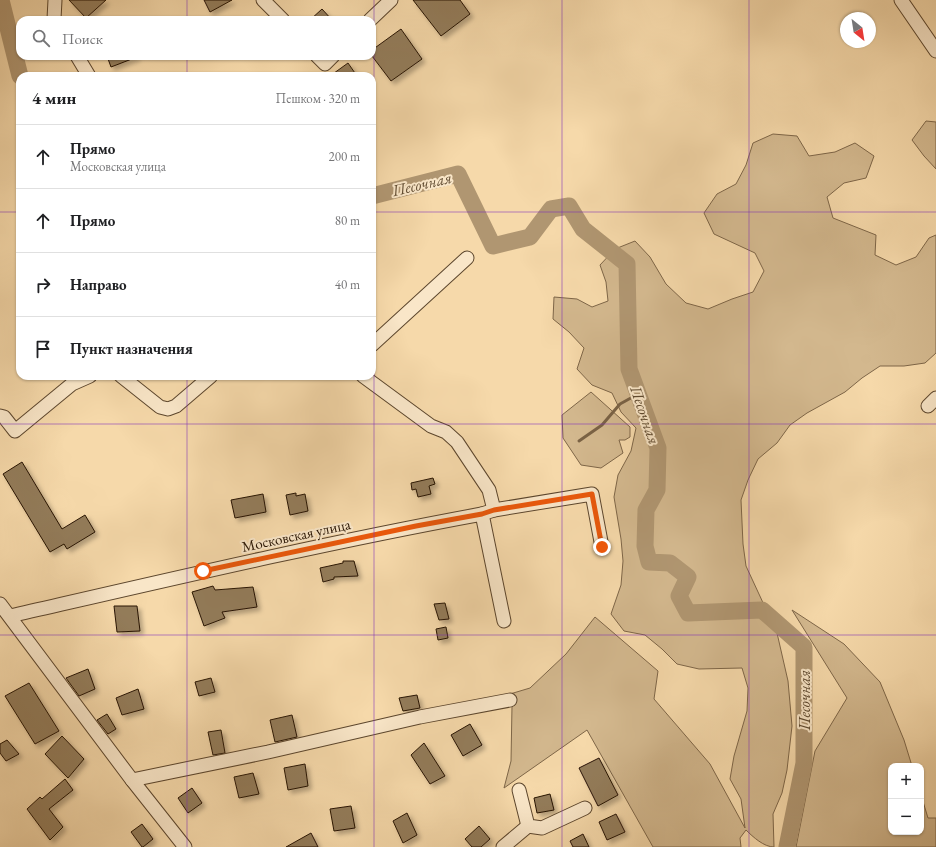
<!DOCTYPE html>
<html lang="ru">
<head>
<meta charset="utf-8">
<style>
  :root { --surface:#fff; --page:#f6f6f6; --text:#202124; --muted:#757577; --line:#e0e0e0 }
  body { margin:0; font-family:"EB Garamond",serif; background:var(--page); color:var(--text) }
  .controls { position:absolute; right:12px; bottom:12px; display:grid; overflow:hidden; border-radius:8px; box-shadow:0 1px 3px #0004 }
  .controls button { width:36px; height:36px; display:grid; place-items:center; padding:0; border:0; border-bottom:1px solid var(--line); background:var(--surface); color:var(--text); font:20px sans-serif }
  .compass { position:absolute; left:840px; top:12px; width:36px; height:36px; border-radius:50%; background:var(--surface); box-shadow:0 1px 3px #0004; rotate:150deg }
  .stop { position:absolute; width:12px; height:12px; margin:-9px; border:3px solid #ea580c; border-radius:50%; background:#fff }
  .stop.end { background:#ea580c; border-color:#fff; box-shadow:0 1px 4px #0008 }
  .list { margin:0; padding:0; list-style:none }
  h2 { display:flex; justify-content:space-between; align-items:center; height:52px; margin:0; padding:0 16px; font-size:17px }
  h2 small { font-size:13px; font-weight:400; color:var(--muted) }
  .list li { display:grid; grid-template-columns:26px 1fr auto; gap:12px; align-items:center; box-sizing:border-box; height:64px; padding:0 16px; border-top:1px solid var(--line) }
  .list b { display:block; font-size:15px; white-space:nowrap }
  .list p { margin:0; font-size:13px; white-space:nowrap; color:var(--muted) }
  .list em { font-size:13px; font-style:normal; color:var(--muted) }
  .icon { flex:none; width:22px; height:22px; fill:none; stroke:currentColor; stroke-width:2; stroke-linecap:round; stroke-linejoin:round }
  .map { position:relative; flex:none; width:936px; height:847px; overflow:hidden }
  .search { position:absolute; background:var(--surface); box-shadow:0 1px 3px #0004; left:16px; top:16px; width:360px; height:44px; display:flex; align-items:center; gap:10px; box-sizing:border-box; padding:0 14px; border-radius:12px; color:var(--muted); font-size:15px }
  .panel { position:absolute; background:var(--surface); box-shadow:0 1px 3px #0004; left:16px; top:72px; width:360px; height:308px; border-radius:12px }
  .map>svg:first-child { display:block }
  .green { fill:#d3b88e; stroke:#7e6648 }
  .lines { fill:none; stroke-linecap:round; stroke-linejoin:round }
  .stream { stroke:#7a6245; stroke-width:3 }
  .river { stroke:#b09671; stroke-width:17 }
  .building { fill:#937b5a; stroke:#281503; filter:url(#shadow) }
  .minor-casing { stroke:#5c462d; stroke-width:15 }
  .minor { stroke:#f9e6c8; stroke-width:13 }
  .route { stroke:#ea580c; stroke-width:5 }
  .grid { fill:none; stroke:#7b2cbf; stroke-width:1; stroke-opacity:0.55 }
  .labels { text-anchor:middle; dominant-baseline:central; stroke-width:4; stroke-linejoin:round; paint-order:stroke }
  .street-label { font-size:15px; fill:#281503; stroke:#f9e6c8 }
  .water-label { font-size:16px; font-style:italic; fill:#5e492f; stroke:#f9e6c8 }
</style>
</head>
<body>
<div class="map">
<svg width="936" height="847" viewBox="0 0 936 847">
  <defs>
    <filter id="shadow"><feDropShadow dx="3.5" dy="3.5" stdDeviation="2" flood-color="#0004"/></filter>
  </defs>
  <rect width="100%" height="100%" fill="#f6d9aa"/>
  <filter id="stains"><feTurbulence type="fractalNoise" baseFrequency=".005" numOctaves="4"/><feColorMatrix values="0 0 0 0 .2 0 0 0 0 .09 0 0 0 0 .02 0 0 0 .5 -.17"/></filter>
  <radialGradient id="worn" r=".72"><stop offset=".6" stop-color="#630" stop-opacity="0"/><stop offset="1" stop-color="#630" stop-opacity=".3"/></radialGradient>
  <g class="green">
    <path d="M926 121 936 122V169L924 156 912 140Z"/>
    <path d="M773 134 797 136 809 156 835 152 855 143 874 156 866 178 844 183 827 197 833 218 876 235 875 255 896 265 916 257 929 238 936 235V353L925 363 904 366H880L862 378 845 392 807 413 790 425 777 443 758 459 748 480 741 500 743 544 746 566 777 633 788 681 792 726 787 770 782 793 773 814 774 847C764 847 753 837 746 830L740 838 741 847H653L587 730 504 788 511 761 512 706 510 694 530 688 566 654 595 617 658 671 654 699 710 764 745 828 741 799 730 779 734 756 747 711 748 688 742 668 699 669 677 664 662 649 645 635 624 631 611 614 621 585 623 561 621 539 614 497 618 475 631 451 636 428 621 412 612 393 592 385 577 369 584 348 569 332 553 319 554 297 577 299 592 307 608 301 606 282 600 265 615 249 635 241 650 257 666 284 686 303 708 309 732 299 753 292 764 271 755 253 714 234 704 213 717 194 736 184 746 165 753 143Z"/>
    <path d="M591 392 630 427V437L625 440H619L623 453 601 468 581 465 563 438 562 415Z"/>
    <path d="M792 610 844 644 880 682 904 740 912 766H891V832H921V795L928 818H936V847H796L815 751 847 698Z"/>
  </g>
  <g class="lines">
    <path class="stream" d="M579 441 602 425 620 404 638 394"/>
    <g class="river">
      <path d="M1 0 20 76"/>
      <path d="M372 196 458 174 493 246 530 237 551 209 569 206 583 229 627 264 629 369 658 448 657 490 646 510 645 546 649 562 670 563 688 577 679 596 688 613 762 610 804 647V763L787 847"/>
    </g>
  </g>
  <g class="building">
    <path d="M69 0H106L86 18Z"/>
    <path d="M204 0H232L210 12Z"/>
    <path d="M413 0H460L470 14 441 36Z"/>
    <path d="M322 9 332 20H310Z"/>
    <path d="M401 29 422 59 391 81 372 56V50Z"/>
    <path d="M107 56H137V57L111 67Z"/>
    <path d="M348 63 357 76H330Z"/>
    <path d="M22 462 62 529 85 515 95 532 67 549 64 544 50 552 3 474Z"/>
    <path d="M433 478 435 484 429 486 431 494 418 497 416 489 412 490 411 483Z"/>
    <path d="M296 493V496L305 494 308 511 290 515 286 495Z"/>
    <path d="M263 494 266 512 235 518 231 500Z"/>
    <path d="M343 561H354L358 576 334 577V579L323 582 320 568 343 563Z"/>
    <path d="M213 586 215 590 253 587 257 607 222 612 225 618 204 626 192 592Z"/>
    <path d="M445 603 449 619 439 620 434 604Z"/>
    <path d="M114 606H137L140 631 117 632Z"/>
    <path d="M446 627 448 638 438 640 436 629Z"/>
    <path d="M88 669 95 689 79 696 66 678Z"/>
    <path d="M211 678 215 692 199 696 195 682Z"/>
    <path d="M29 683 59 731 35 744 5 696Z"/>
    <path d="M138 689 144 709 122 715 116 698Z"/>
    <path d="M417 695 420 708 403 711 399 698Z"/>
    <path d="M107 714 116 729 108 734 97 720Z"/>
    <path d="M292 715 297 737 275 742 270 720Z"/>
    <path d="M470 724 482 745 463 756 451 735Z"/>
    <path d="M221 730 225 753 213 755 208 732Z"/>
    <path d="M62 736 84 759 68 778 45 754Z"/>
    <path d="M7 740 19 754 6 761 0 753V744Z"/>
    <path d="M424 743 445 776 430 784 411 755Z"/>
    <path d="M599 758 618 795 598 806 579 768Z"/>
    <path d="M305 764 308 786 288 790 284 768Z"/>
    <path d="M253 773 259 794 239 798 234 777Z"/>
    <path d="M65 779 73 790 49 809 63 827 50 840 27 809 40 797 42 799Z"/>
    <path d="M192 788 202 803 188 813 178 798Z"/>
    <path d="M550 794 554 810 537 813 534 798Z"/>
    <path d="M351 806 355 828 334 831 330 809Z"/>
    <path d="M407 813 417 835 403 843 393 821Z"/>
    <path d="M616 814 625 832 607 840 599 822Z"/>
    <path d="M142 824 153 839 143 847H142L131 832Z"/>
    <path d="M479 826 490 839 481 847H472L465 839Z"/>
    <path d="M311 833 318 847H286Z"/>
    <path d="M583 834 589 847H573L570 841Z"/>
  </g>
  <g class="lines">
    <defs>
      <g id="minor">
        <path d="M55 0 54 19 55 20"/>
        <path d="M263 0 283 20"/>
        <path d="M901 0 936 51"/>
        <path d="M370 20 391 0"/>
        <path d="M77 56 89 76"/>
        <path d="M317 56 325 64 333 56"/>
        <path d="M372 345 467 258"/>
        <path d="M121 376 160 407 168 409 176 406 211 376"/>
        <path d="M363 376 431 426 446 432 457 442 489 490 494 510 482 514"/>
        <path d="M928 406 936 398"/>
        <path d="M0 416 4 417 15 431 72 384 90 376"/>
        <path d="M494 510 592 494 602 547"/>
        <path d="M0 604 132 780 185 847"/>
        <path d="M10 616C167 580 324 543 482 514L504 621"/>
        <path d="M132 780 268 752 420 717 510 700"/>
        <path d="M519 790 528 826 542 828 585 808"/>
        <path d="M503 847 528 826"/>
      </g>
    </defs>
    <use href="#minor" class="minor-casing"/>
    <use href="#minor" class="minor"/>
  </g>
  <g class="lines">
    <path class="route" d="M203 571 416 526 482 514 494 510 592 494 602 547"/>
  </g>
  <path class="grid" d="M187 0V20M374 0V847M562 0V847M749 0V847M187 56V76M0 212H20M372 212H936M187 376V847M0 424H936M0 635H936"/>
  <g class="labels">
    <g class="street-label">
      <text transform="translate(296 535) rotate(-12)">Московская улица</text>
    </g>
    <g class="water-label">
      <text transform="translate(422 184) rotate(-13)">Песочная</text>
      <text transform="translate(645 415) rotate(71)">Песочная</text>
      <text transform="translate(804 700) rotate(-90)">Песочная</text>
    </g>
  </g>
  <rect width="100%" height="100%" filter="url(#stains)"/>
  <rect width="100%" height="100%" fill="url(#worn)"/>
</svg>
<div class="controls">
<button>+</button>
<button>−</button>
</div>
<svg class="compass" viewBox="-18 -18 36 36"><path d="M0-13l5 13h-10z" fill="#e53935"/><path d="M0 13l5-13h-10z" fill="#757577"/></svg>
<div class="stop" style="left:203px;top:571px"></div>
<div class="stop end" style="left:602px;top:547px"></div>
<div class="search"><svg class="icon" aria-label="search" viewBox="0 0 24 24"><circle cx="10" cy="10" r="6"/><path d="M15 15l6 6"/></svg>Поиск</div>
<section class="panel">
<h2>4 мин<small>Пешком · 320 m</small></h2>
<ul class="list">
<li><svg class="icon" aria-label="ahead" viewBox="0 0 24 24"><path d="M12 20V5M6 11l6-6 6 6"/></svg><div><b>Прямо</b><p>Московская улица</p></div><em>200 m</em></li>
<li><svg class="icon" aria-label="ahead" viewBox="0 0 24 24"><path d="M12 20V5M6 11l6-6 6 6"/></svg><div><b>Прямо</b></div><em>80 m</em></li>
<li><svg class="icon" aria-label="right" viewBox="0 0 24 24"><path d="M7 20v-9h11M14 6l5 5-5 5"/></svg><div><b>Направо</b></div><em>40 m</em></li>
<li><svg class="icon" aria-label="arrive" viewBox="0 0 24 24"><path d="M6 21V4h12l-3 4 3 4H6"/></svg><div><b>Пункт назначения</b></div></li>
</ul>
</section>
</div>
</body>
</html>
